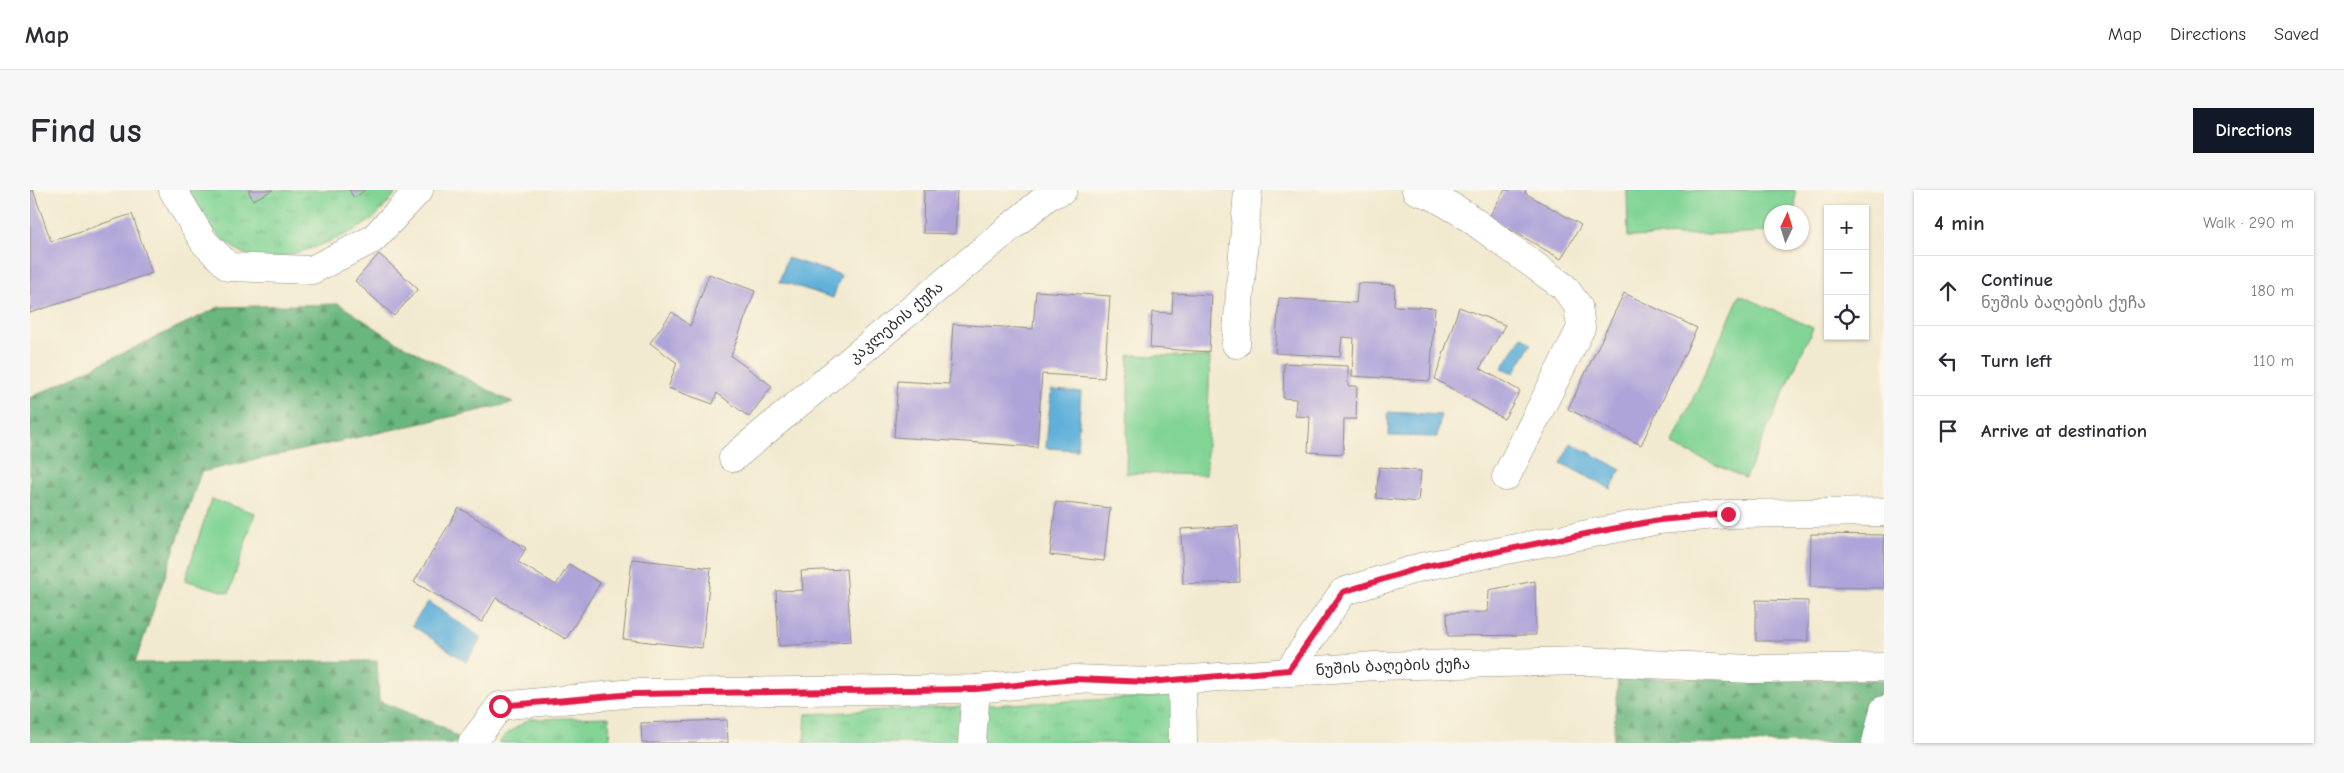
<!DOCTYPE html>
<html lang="en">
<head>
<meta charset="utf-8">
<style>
  :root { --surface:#fff; --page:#f7f7f7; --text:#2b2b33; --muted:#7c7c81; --line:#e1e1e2; --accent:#111827 }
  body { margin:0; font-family:"Comic Neue","Noto Sans Georgian",sans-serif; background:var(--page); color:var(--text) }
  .controls { position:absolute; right:15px; top:15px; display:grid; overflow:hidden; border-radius:0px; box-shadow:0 1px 4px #0004 }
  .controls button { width:45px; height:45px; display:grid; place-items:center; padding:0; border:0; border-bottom:1px solid var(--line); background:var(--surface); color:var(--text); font:25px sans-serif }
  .compass { position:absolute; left:1734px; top:15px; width:45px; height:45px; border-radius:50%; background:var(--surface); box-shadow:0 1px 4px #0004; rotate:4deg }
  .stop { position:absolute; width:15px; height:15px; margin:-11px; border:4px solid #e11d48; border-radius:50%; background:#fff }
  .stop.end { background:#e11d48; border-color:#fff; box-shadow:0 1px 5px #0008 }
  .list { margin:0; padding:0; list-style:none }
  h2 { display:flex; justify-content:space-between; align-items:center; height:65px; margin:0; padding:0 20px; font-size:21px }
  h2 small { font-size:16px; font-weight:400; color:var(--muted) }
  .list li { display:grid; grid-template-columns:32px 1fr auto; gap:15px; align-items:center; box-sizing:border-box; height:70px; padding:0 20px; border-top:1px solid var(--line) }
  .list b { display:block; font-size:19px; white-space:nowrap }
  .list p { margin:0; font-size:16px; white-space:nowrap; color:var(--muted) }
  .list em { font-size:16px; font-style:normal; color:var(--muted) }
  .icon { flex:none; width:28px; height:28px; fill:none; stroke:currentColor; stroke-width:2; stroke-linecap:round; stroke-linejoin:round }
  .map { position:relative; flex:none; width:1854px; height:553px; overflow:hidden; border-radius:0px }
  header { display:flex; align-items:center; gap:30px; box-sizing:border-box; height:70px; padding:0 25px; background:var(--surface); border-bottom:1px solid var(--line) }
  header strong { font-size:24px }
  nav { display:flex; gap:28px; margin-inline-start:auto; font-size:18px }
  .intro { display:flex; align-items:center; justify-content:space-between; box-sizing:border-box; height:120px; padding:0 30px }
  h1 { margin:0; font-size:35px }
  .button { padding:12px 22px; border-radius:0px; background:var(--accent); color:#fff; font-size:18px; font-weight:700 }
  main { display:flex; gap:30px; padding:0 30px }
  aside { flex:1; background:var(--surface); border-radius:0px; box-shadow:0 1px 4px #0004 }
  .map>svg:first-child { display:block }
  .grass { fill:url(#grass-tufts); stroke:#568060 }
  .forest { fill:url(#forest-firs); stroke:#4a7054 }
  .garden { fill:#82d495; stroke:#568060 }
  .water { fill:#5fb0da; stroke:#456e82 }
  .building { fill:#afa4d9 }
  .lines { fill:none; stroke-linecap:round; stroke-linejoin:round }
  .minor-casing { stroke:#8e8a7e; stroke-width:29 }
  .minor { stroke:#fff; stroke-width:28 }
  .route { stroke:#e11d48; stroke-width:6 }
  .labels { text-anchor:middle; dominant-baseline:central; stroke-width:5; stroke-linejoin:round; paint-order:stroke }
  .street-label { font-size:15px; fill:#2b2b2b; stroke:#fcf5e5 }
</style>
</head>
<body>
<header>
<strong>Map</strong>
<nav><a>Map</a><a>Directions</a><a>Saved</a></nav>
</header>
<div class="intro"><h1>Find us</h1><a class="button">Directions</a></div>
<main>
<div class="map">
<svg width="1854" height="553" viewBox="0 0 1854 553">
  <defs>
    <pattern id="grass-tufts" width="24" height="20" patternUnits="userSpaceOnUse" patternTransform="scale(1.25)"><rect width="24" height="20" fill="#82d495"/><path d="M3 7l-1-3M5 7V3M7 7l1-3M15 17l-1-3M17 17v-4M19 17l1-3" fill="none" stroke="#70b681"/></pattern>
    <pattern id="forest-firs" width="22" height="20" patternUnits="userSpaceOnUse" patternTransform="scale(1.25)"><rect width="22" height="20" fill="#69b67e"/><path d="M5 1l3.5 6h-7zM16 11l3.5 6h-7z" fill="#579467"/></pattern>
  </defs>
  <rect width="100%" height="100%" fill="#fcf5e5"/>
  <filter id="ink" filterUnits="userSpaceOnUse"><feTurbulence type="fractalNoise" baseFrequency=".02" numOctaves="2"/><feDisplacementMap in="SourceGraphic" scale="10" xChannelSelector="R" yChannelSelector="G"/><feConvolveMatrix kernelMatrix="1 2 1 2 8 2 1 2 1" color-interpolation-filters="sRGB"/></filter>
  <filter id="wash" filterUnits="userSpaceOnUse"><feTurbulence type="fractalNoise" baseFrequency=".0096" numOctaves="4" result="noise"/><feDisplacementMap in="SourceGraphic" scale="20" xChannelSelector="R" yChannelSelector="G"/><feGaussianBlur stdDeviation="1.12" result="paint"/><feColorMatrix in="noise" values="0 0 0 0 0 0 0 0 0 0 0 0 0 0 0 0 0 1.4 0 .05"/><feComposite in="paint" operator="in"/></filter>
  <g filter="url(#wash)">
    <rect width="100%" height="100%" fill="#f2ead0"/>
    <g class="grass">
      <path d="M155 0H369C359 10 349 26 337 33 316 47 249 74 225 68 197 61 167 25 155 0Z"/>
      <path d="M1143 506 1142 553H774L776 524Z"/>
      <path d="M579 527 580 553H469L474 546 499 529Z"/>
    </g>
    <g class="forest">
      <path d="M309 114 365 151 483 213 171 282 105 473 347 471 349 511 415 538 435 553H0V208L189 117Z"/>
      <path d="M1588 488 1854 490 1835 553H1583Z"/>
    </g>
    <g class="garden">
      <path d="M1597 0H1765L1766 22H1742L1741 42 1598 47Z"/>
      <path d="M1710 105 1783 138 1715 288 1642 255Z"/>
      <path d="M1099 165 1180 167 1176 285 1096 283Z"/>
      <path d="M181 309 225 323 199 403 155 390Z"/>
    </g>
    <g class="water">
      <path d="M757 68 811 85 803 108 750 91Z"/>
      <path d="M1492 146 1502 153 1484 183 1472 178Z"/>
      <path d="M1021 200 1051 202 1047 260 1016 258Z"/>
      <path d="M1358 222 1411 225 1407 247 1359 246Z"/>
      <path d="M1541 253 1591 279 1581 299 1531 273Z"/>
      <path d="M398 412 452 448 436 472 382 435Z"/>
    </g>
    <g id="blocks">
      <g class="building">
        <path d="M0 0H3L21 51 102 24 122 83 0 123Z"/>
        <path d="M218 0H243L223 10Z"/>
        <path d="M319 0H335L324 8Z"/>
        <path d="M894 0H927L925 44 893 43Z"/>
        <path d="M1475 0H1496L1495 3 1551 35 1531 69 1459 27Z"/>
        <path d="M349 64 388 99 364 126 325 91Z"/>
        <path d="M679 84 725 101 701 166 742 196 719 227 687 203 683 214 638 198 647 173 620 153 642 122 660 136Z"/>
        <path d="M1328 93 1365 95 1364 116 1405 118 1400 191 1322 186 1324 148 1312 147 1310 167 1245 163 1249 108 1326 113Z"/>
        <path d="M1006 101 1080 106 1074 188 1012 184 1007 257 864 247 868 191 919 194 923 134 1003 139Z"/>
        <path d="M1143 103 1182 105 1179 162 1120 158 1122 122 1142 123Z"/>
        <path d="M1594 103 1667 138 1611 255 1538 219Z"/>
        <path d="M1429 117 1475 135 1450 178 1490 201 1474 229 1405 189Z"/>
        <path d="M1254 173 1318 176V196H1327L1326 229H1314L1313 264 1278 262 1280 227 1265 226 1266 209 1253 208Z"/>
        <path d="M1349 277 1391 281 1388 312 1346 308Z"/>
        <path d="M1026 312 1080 318 1074 371 1020 365Z"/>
        <path d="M429 318 496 358 488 372 526 395 539 374 570 393 536 449 466 408 452 432 384 392Z"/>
        <path d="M1208 336 1210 392 1153 394 1151 339Z"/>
        <path d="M1781 344 1854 345V398L1780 397Z"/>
        <path d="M602 369 681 378 672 458 593 449Z"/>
        <path d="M816 379 821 451 749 456 746 401 773 400 771 381Z"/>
        <path d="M1505 391 1506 445 1418 446 1417 423 1458 422 1459 400Z"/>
        <path d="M1726 410 1778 411V451H1726Z"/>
        <path d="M697 530 698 553H612L611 533Z"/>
      </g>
    </g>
  </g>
  <g filter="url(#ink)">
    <use href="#blocks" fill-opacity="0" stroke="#8e8a7e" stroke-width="1"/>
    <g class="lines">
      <defs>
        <g id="minor">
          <path d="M143 0 174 52 199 77 282 80 343 49 389 0"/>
          <path d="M1386 0 1403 6 1434 24 1534 97 1548 116 1551 138 1476 287"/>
          <path d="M1206 154 1218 0"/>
          <path id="s1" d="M703 268 1018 6 1033 0"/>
          <path d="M1259 480 1313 402 1391 377 1629 330 1698 324 1854 322"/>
          <path d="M1152 489 1153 553"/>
          <path id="s2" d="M442 553 470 516 604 503 946 499 1045 489 1119 492 1345 476 1555 471 1721 479 1854 477"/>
          <path d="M942 553 946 499"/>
          <path d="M1846 553 1854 520"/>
        </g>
      </defs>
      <use href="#minor" class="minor-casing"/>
      <use href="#minor" class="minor"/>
    </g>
  </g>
  <g class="lines" filter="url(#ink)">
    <path class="route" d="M470 516 604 504 946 499 1045 489 1119 492 1259 480 1313 402 1392 377 1514 352 1629 330 1698 324"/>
  </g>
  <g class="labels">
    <g class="street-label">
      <text stroke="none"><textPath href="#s1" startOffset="212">კაკლების ქუჩა</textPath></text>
      <text stroke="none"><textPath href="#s2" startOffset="941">ნუშის ბაღების ქუჩა</textPath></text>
    </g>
  </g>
</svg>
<div class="controls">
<button>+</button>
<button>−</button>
<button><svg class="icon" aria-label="locate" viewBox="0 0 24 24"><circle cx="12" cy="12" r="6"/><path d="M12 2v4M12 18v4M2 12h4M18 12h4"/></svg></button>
</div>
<svg class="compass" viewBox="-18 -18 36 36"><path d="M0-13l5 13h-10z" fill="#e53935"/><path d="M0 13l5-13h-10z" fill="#7c7c81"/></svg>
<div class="stop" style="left:470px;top:516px"></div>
<div class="stop end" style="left:1698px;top:324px"></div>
</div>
<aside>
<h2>4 min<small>Walk · 290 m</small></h2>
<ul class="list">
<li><svg class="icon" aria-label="ahead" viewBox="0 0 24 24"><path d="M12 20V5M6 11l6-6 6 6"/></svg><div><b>Continue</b><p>ნუშის ბაღების ქუჩა</p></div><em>180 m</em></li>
<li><svg class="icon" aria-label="left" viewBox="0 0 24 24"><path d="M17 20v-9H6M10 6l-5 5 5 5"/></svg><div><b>Turn left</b></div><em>110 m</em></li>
<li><svg class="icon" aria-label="arrive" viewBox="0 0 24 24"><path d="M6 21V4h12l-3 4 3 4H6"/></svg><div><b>Arrive at destination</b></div></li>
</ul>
</aside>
</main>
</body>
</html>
